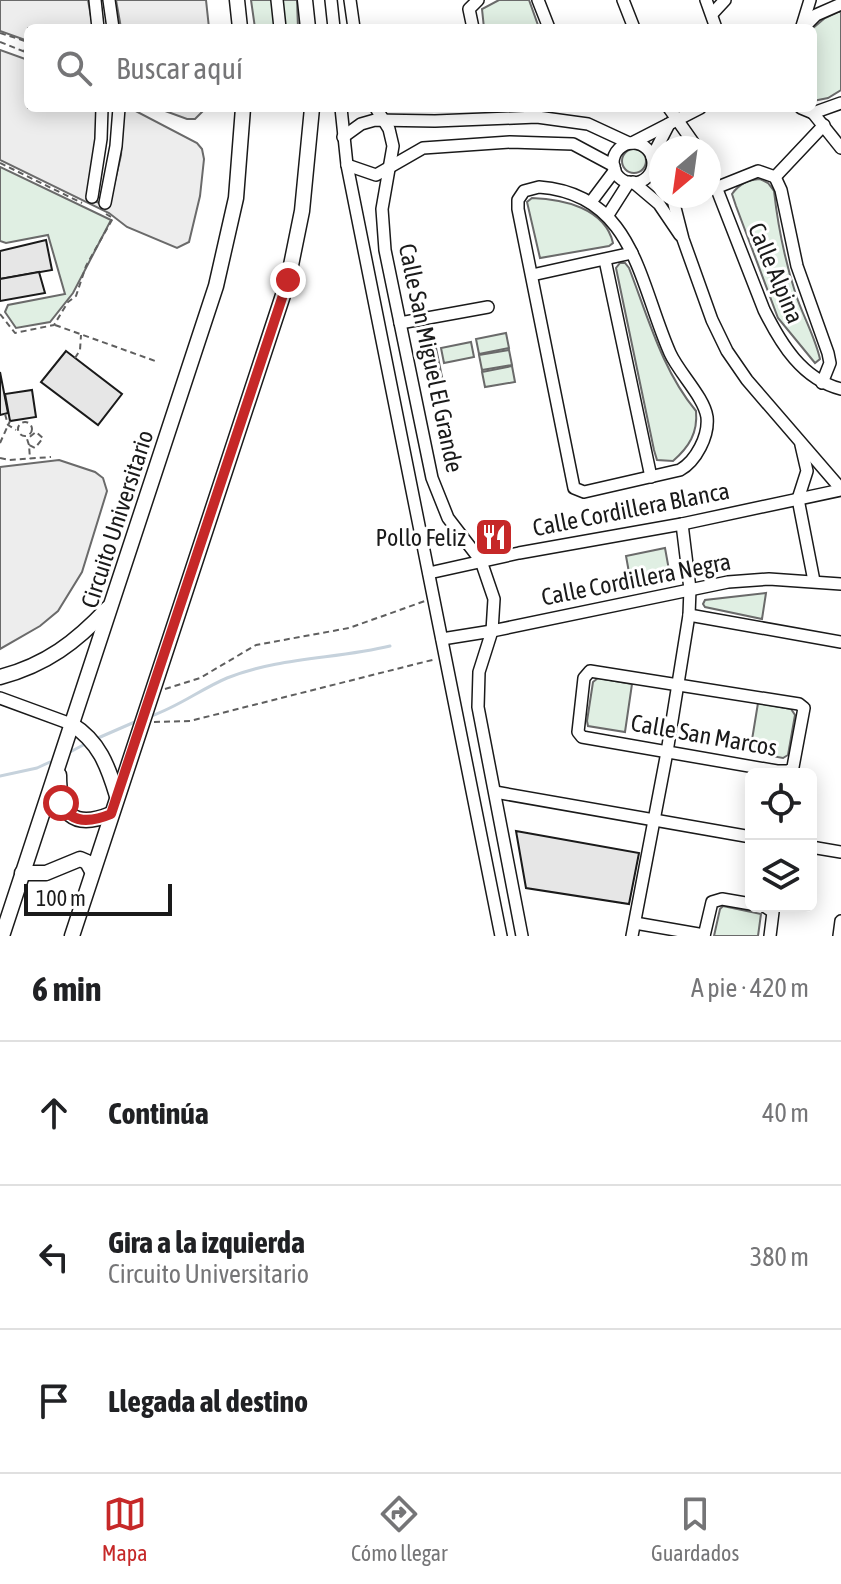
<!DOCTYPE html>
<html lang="es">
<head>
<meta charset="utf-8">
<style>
  :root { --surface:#fff; --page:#f6f6f6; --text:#202124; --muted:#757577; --line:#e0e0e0; --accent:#c62828 }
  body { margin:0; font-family:"Asap Condensed",sans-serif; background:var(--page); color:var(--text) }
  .controls { position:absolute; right:24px; bottom:24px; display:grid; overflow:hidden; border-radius:12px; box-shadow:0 4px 20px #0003 }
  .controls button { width:72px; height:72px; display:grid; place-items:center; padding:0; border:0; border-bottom:2px solid var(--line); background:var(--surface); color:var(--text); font:40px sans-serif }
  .compass { position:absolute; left:649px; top:136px; width:72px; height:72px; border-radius:50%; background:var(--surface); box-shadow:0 4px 20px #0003; rotate:209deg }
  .scale { position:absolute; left:24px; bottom:20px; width:148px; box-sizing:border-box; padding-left:8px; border:4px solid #1a1a1a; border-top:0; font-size:22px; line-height:28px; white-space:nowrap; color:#1a1a1a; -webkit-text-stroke:6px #fff; paint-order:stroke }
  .stop { position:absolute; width:24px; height:24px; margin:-18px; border:6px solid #c62828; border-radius:50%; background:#fff }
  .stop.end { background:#c62828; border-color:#fff; box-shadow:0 2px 8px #0008 }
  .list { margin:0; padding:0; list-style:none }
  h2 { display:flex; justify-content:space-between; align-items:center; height:104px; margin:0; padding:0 32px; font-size:34px }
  h2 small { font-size:26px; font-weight:400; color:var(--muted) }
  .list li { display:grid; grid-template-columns:52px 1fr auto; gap:24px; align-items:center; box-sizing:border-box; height:144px; padding:0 32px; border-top:2px solid var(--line) }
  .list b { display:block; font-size:30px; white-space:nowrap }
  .list p { margin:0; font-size:26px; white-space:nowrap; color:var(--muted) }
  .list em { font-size:26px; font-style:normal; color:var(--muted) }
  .icon { flex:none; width:44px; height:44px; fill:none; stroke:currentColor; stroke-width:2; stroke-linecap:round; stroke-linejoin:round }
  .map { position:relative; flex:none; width:841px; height:936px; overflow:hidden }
  .search { position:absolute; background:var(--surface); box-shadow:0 4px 20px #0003; left:24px; right:24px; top:24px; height:88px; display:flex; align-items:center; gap:20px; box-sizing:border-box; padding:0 28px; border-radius:12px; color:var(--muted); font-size:30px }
  .sheet { height:536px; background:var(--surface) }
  nav { display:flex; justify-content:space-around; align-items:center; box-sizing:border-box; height:112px; border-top:2px solid var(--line); background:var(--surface); font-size:22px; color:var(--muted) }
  nav a { display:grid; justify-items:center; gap:4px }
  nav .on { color:var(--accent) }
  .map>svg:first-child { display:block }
  .green { fill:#e0efe3; stroke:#6a6a6a; stroke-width:2 }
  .parking { fill:#ededed; stroke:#6a6a6a; stroke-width:2 }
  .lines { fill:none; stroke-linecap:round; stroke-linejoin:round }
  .stream { stroke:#c6d2dc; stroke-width:3 }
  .building { fill:#e6e6e6; stroke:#1a1a1a; stroke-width:2 }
  .minor-casing { stroke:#1a1a1a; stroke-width:14 }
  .major-casing { stroke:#1a1a1a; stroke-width:17 }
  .path { stroke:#5f5f5f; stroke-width:2; stroke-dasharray:6 4; stroke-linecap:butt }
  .minor { stroke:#fff; stroke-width:11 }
  .major { stroke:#fff; stroke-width:14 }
  .route { stroke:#c62828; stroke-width:10 }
  .labels { text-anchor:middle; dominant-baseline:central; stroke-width:6; stroke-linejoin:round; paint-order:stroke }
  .street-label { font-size:24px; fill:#1a1a1a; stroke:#fff }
  .poi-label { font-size:24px; fill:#1a1a1a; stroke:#fff; text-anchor:end }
</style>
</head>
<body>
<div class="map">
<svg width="841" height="936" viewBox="0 0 841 936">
  <rect width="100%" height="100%" fill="#fff"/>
  <g class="green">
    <path d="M251 0H297L298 28H255Z"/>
    <path d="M499 0H529L539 28H484L482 9Z"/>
    <path d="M838 12H841V90L828 98 813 101V28L825 18Z"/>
    <circle cx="634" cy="161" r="12"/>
    <path d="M0 167 111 220 73 293 50 322 16 328 5 312 8 305 65 294 48 235 6 243 0 241Z"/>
    <path d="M760 179 768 183 774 191C778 227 785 261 796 295 803 316 815 337 820 359L815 363 778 318 736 206 732 194C740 183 748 180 760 179Z"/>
    <path d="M532 198C563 199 605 208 613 243L609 246 540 258 527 202Z"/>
    <path d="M620 263H625L629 268C648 317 662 370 696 411 698 433 689 447 673 461L657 460 654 450 616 268Z"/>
    <path d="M506 333 509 348 479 354 476 339Z"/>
    <path d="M471 342 474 357 444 363 441 348Z"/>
    <path d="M436 348 442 377 427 380 421 351Z"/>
    <path d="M509 350 512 365 482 370 479 355Z"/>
    <path d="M512 366 515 382 485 387 482 372Z"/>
    <path d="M665 548 669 570 630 578 626 556Z"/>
    <path d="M766 593 762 619 705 607 703 604 705 600Z"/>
    <path d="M598 678 632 684 625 732 588 726 587 721 593 682Z"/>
    <path d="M758 703 791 709 795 715 788 755 783 758 750 752Z"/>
    <path d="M723 906 761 914 758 936H714L720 909Z"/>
  </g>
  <g class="parking">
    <path d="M0 0H88L93 28H28V41L0 31Z"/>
    <path d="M116 0H206L209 28H121Z"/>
    <path d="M0 50 28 60V108H97L95 147 87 198 109 207 121 155 124 108H130L197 143 202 149 204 159 200 196 189 242 177 248 127 227 109 213 0 160Z"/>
    <path d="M157 108H206L195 119H187Z"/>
    <path d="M59 460 95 472 103 478 107 491 82 572 58 611 40 626 0 649V467Z"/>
  </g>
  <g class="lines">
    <g class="stream">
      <path d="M151 716C178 707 201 689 227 678 279 657 337 659 390 646"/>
      <path d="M98 738 137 721"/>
      <path d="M70 752 87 743"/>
      <path d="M0 776 37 768 50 762"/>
    </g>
  </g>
  <g class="building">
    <path d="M46 240 52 270 0 279V251Z"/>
    <path d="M39 272 45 293 0 301V279Z"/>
    <path d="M66 351 122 394 98 425 41 382Z"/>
    <path d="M0 372 8 413 0 415Z"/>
    <path d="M32 390 36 417 10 421 5 394Z"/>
    <path d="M516 831 639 853 629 904 526 888Z"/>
  </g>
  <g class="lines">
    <defs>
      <g id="minor">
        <path d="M95 0 98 28"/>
        <path d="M109 0 113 28"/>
        <path d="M277 0 280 28"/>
        <path d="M331 0 334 28"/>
        <path d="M350 0 354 28"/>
        <path d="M538 0 549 28"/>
        <path d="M623 0 634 28"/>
        <path d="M706 0 716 28"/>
        <path d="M712 14 725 0"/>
        <path d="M802 26 810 0"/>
        <path d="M473 28 469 9 478 0"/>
        <path d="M803 28 816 15 841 4"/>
        <path d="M341 108 347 165 501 936"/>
        <path d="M376 108 389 129 393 146 382 209 385 250 432 478 448 518 481 561 494 599 492 631 479 672 478 707 522 936"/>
        <path d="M669 108 697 148"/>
        <path d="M801 108 813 113 841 103"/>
        <path d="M813 113 841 148"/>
        <path d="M343 137 361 124 375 120 435 121 537 117 588 124 629 143"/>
        <path d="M632 143 700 108"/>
        <circle cx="633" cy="163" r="20"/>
        <path d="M652 157 669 124"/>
        <path d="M347 165 376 175 423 148 510 142 573 144 614 166"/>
        <path d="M709 169 764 310C781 344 802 379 841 389"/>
        <path d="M775 177 781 190 797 266 828 353 830 363 822 383"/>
        <path d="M775 177 824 125"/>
        <path d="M633 182 659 204 680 235"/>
        <path d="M539 187C634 194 639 283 670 353 679 373 704 397 707 417 709 436 696 461 680 470L584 492 574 488 518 209V200L524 191Z"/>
        <path d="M718 187 758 171 775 177"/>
        <path d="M672 196 683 239 712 320 727 351 747 380 841 489"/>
        <path d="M92 197 101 139 102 108"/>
        <path d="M591 202 615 170"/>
        <path d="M105 203 116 146 119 108"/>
        <path d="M608 215 629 182"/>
        <path d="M605 260 651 477"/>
        <path d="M532 275 632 253"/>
        <path d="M400 323 488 307"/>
        <path d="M801 445 807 471 798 499 814 581"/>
        <path d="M429 573 519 553 682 524 841 490"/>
        <path d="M689 615 841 642"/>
        <path d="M442 639 492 631 728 582 769 579 841 584"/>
        <path d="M590 671 799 704 804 708 793 767 789 771H777L582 737 578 732 584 678Z"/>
        <path d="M0 698 71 724"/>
        <path d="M495 792 751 837"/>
        <path d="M811 847 841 852"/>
        <path d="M764 906 773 912 770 936"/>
        <path d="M635 923 704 935"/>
        <path d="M632 936 667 752 689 615 690 589 682 524"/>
        <path d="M704 936 712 902 722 899 751 904"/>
        <path d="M839 936 841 921"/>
      </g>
      <g id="major">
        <path d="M237 0 240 28"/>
        <path d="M305 0 308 28"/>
        <path d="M0 677C46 665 76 642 108 608"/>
        <path d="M71 724C99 741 108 766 117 796"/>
        <path d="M59 775C59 813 72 830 111 814"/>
        <path d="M22 873H46L80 859 87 862 92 871"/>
        <path d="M2 936 216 286 236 198 243 108"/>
        <path d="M72 936 288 280 302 211 312 108"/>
      </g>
    </defs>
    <use href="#minor" class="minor-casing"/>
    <use href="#major" class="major-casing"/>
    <g class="path">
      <path d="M0 33 28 42"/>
      <path d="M0 42 28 53"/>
      <path d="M24 51 28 44"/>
      <path d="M0 163 82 203"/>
      <path d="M0 314 15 333 54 325 68 302 76 296 86 266 113 218 106 214"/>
      <path d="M55 325 158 362"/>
      <path d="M75 358 80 350 81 335"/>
      <path d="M5 414 8 425 16 430"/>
      <circle cx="25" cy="429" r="7"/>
      <path d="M0 443 10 421"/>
      <path d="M29 445 27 439 36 432 43 438 35 448 29 445 30 459"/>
      <path d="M0 458 9 460 51 457"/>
      <path d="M165 689 200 678 256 645 349 628 425 601"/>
      <path d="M154 722 190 721 436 659"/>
    </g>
    <use href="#minor" class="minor"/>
    <use href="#major" class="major"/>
  </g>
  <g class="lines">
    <path class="route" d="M61 803C71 825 92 822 111 814L288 280"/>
  </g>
  <defs>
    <symbol id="restaurant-square" viewBox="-11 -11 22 22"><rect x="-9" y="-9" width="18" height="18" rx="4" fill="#c62828" stroke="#fff"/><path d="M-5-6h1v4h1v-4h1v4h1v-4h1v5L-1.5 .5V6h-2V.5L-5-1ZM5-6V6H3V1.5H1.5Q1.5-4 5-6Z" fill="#fff"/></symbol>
  </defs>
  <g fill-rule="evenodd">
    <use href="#restaurant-square" x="472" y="515" width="44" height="44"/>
  </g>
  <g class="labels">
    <g class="street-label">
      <text transform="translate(776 273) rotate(67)">Calle Alpina</text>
      <text transform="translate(431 358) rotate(78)">Calle San Miguel El Grande</text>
      <text transform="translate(631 509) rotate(-11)">Calle Cordillera Blanca</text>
      <text transform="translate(117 519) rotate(-72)">Circuito Universitario</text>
      <text transform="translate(636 579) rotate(-11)">Calle Cordillera Negra</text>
      <text transform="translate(704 735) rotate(10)">Calle San Marcos</text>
    </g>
    <g class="poi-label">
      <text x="466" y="537">Pollo Feliz</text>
    </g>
  </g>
</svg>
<div class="controls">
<button><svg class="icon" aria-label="locate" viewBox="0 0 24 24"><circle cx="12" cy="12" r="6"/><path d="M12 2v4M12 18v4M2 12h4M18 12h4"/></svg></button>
<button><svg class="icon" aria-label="layers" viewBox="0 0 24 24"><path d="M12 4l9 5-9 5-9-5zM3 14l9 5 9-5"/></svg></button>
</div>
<svg class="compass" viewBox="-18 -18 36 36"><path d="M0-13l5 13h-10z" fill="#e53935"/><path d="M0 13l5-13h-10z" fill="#757577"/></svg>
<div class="scale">100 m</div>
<div class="stop" style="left:61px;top:803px"></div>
<div class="stop end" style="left:288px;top:280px"></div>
<div class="search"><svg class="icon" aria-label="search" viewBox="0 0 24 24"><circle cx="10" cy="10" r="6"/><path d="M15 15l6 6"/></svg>Buscar aquí</div>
</div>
<section class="sheet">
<h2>6 min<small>A pie · 420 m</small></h2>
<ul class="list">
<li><svg class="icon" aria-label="ahead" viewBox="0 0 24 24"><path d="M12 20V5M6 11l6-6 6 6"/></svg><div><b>Continúa</b></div><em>40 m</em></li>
<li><svg class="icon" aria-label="left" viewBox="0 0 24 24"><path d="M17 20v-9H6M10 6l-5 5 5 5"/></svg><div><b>Gira a la izquierda</b><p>Circuito Universitario</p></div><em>380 m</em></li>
<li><svg class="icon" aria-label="arrive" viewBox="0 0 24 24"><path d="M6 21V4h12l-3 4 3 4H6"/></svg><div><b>Llegada al destino</b></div></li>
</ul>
</section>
<nav>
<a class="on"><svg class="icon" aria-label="map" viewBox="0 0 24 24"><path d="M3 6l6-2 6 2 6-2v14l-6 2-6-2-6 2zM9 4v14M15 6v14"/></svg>Mapa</a>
<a><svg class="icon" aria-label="directions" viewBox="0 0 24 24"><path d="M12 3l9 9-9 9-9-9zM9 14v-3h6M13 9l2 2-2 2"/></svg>Cómo llegar</a>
<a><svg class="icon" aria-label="saved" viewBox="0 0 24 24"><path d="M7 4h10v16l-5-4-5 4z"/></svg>Guardados</a>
</nav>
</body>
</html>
